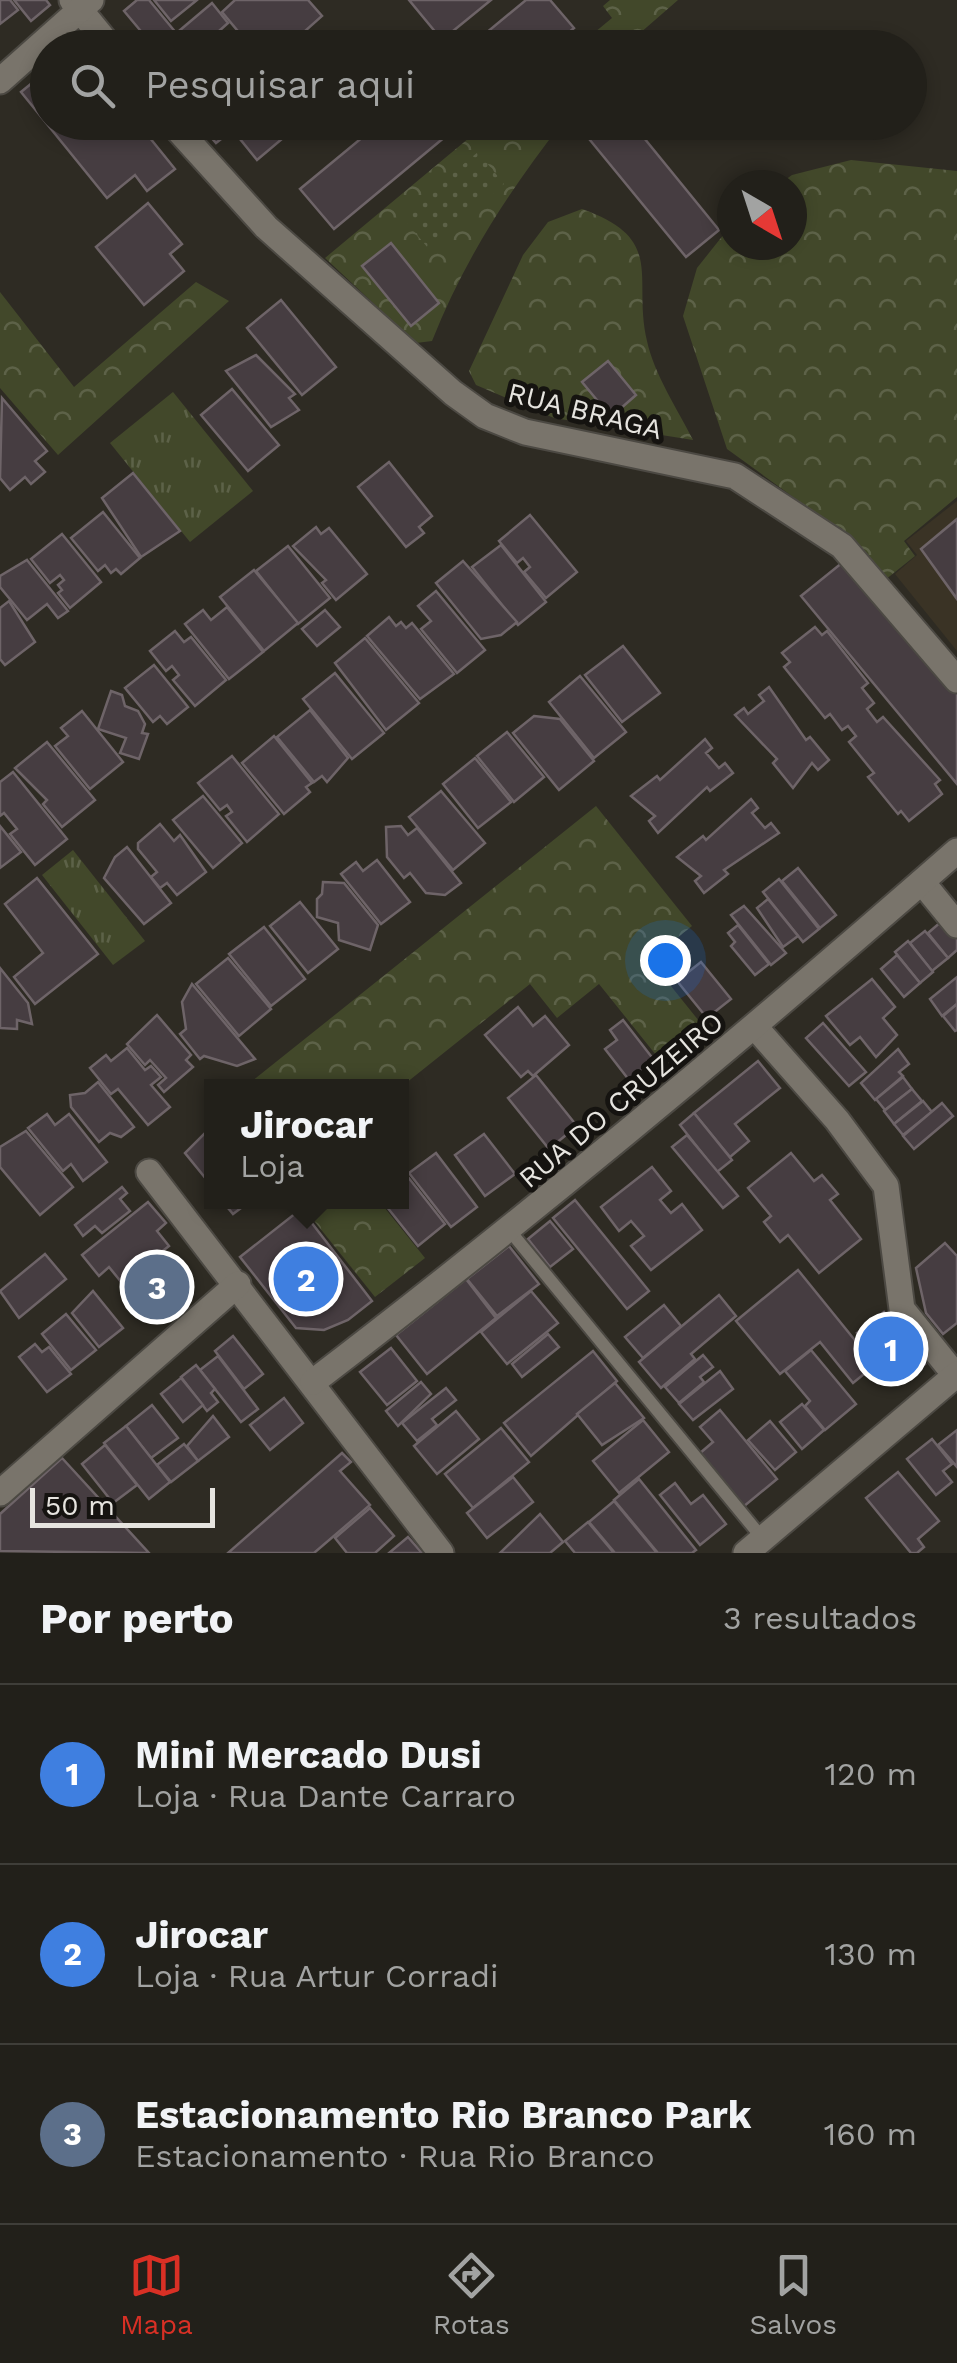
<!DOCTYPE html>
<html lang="pt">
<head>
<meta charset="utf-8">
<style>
  :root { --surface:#22201a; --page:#2a2823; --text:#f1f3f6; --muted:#a2a3a2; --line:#3f3e39; --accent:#d93025 }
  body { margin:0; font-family:"Work Sans",sans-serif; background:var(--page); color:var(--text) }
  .compass { position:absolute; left:717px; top:170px; width:90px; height:90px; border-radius:50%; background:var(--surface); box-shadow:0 5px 15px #0003; rotate:141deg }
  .scale { position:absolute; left:30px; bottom:25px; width:185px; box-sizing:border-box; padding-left:10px; border:5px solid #e6e4df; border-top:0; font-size:28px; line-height:35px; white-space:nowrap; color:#e6e4df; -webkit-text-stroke:8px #151310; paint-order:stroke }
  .you { position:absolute; left:665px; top:960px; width:35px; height:35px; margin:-25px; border:8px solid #fff; border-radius:50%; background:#1a73e8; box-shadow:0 0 0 15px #1a73e833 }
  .badge { display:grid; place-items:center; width:65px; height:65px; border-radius:50%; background:var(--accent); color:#fff; font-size:32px; font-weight:700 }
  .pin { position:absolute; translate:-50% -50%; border:5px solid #fff; box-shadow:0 2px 10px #0006 }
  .popup { position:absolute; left:204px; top:1079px; width:205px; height:130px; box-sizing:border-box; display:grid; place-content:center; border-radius:0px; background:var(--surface); filter:drop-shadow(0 2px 8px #0005); font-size:32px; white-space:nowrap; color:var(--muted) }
  .popup b { font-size:38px; color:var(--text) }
  .popup::after { content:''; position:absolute; left:50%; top:100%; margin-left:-20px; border:20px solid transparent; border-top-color:var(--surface) }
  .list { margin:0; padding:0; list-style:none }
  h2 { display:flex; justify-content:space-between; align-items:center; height:130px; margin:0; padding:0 40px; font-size:42px }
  h2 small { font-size:32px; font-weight:400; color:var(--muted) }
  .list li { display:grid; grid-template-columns:65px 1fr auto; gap:30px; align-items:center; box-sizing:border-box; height:180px; padding:0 40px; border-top:2px solid var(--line) }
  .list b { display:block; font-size:38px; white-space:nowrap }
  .list p { margin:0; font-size:32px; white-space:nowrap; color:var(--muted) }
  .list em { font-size:32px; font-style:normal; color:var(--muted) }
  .icon { flex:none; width:55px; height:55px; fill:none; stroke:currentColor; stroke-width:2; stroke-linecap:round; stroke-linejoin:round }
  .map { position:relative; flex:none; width:957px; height:1553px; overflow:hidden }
  .search { position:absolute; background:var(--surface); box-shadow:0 5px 15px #0003; left:30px; right:30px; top:30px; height:110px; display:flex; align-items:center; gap:25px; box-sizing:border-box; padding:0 35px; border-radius:55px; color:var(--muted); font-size:38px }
  .sheet { height:670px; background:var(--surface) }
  nav { display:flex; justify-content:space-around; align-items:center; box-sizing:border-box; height:140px; border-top:2px solid var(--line); background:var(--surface); font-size:28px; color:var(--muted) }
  nav a { display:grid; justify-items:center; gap:5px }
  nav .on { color:var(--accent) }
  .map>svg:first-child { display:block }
  .built { fill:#3a3325 }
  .grass { fill:url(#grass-tufts) }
  .forest { fill:url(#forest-crowns) }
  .park { fill:url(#park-dots) }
  .building { fill:#463d41; stroke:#6e6468; stroke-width:2.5 }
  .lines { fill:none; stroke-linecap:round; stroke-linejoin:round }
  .service-casing { stroke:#4c4943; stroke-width:16 }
  .minor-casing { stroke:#4c4943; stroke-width:29 }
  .service { stroke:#79746b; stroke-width:12 }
  .minor { stroke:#79746b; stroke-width:25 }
  .labels { text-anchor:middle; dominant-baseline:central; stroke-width:10; stroke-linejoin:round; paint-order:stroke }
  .street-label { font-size:28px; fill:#e6e4df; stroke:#151310 }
</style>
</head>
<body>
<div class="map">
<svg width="957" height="1553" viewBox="0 0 957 1553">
  <defs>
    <pattern id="grass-tufts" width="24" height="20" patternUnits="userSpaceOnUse" patternTransform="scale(2.5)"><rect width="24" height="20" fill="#42482a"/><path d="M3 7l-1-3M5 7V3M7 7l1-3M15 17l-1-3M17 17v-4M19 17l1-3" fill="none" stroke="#5d6248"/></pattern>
    <pattern id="forest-crowns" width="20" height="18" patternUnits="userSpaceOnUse" patternTransform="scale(2.5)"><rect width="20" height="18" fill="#42482a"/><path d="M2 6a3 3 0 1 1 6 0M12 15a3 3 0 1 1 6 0" fill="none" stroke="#5d6248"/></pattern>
    <pattern id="park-dots" width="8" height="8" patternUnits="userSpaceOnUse" patternTransform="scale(2.5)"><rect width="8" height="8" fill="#42482a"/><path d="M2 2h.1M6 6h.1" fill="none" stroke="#5d6248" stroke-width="1.8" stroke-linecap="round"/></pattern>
  </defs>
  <rect width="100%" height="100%" fill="#2e2b23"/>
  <path class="built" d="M957 501V651L895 574 917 555 906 541Z"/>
  <g class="grass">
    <path d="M173 392 253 491 190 542 110 443Z"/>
    <path d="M73 850 145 941 113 965 42 875Z"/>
  </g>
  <g class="forest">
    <path d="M610 0H678L624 47H577L612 18 603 6Z"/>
    <path d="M487 123H562C509 191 464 260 432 341L416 343 325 258Z"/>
    <path d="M851 160 957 171V497L904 541 915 556 885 580 847 536 727 449 683 316 697 268 732 224V245H792V185H778L792 175Z"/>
    <path d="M582 209C667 239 632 277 647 341 654 374 678 410 693 440L554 418 476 385 469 371 523 255 548 222Z"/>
    <path d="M196 282 229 301 58 455 0 388V292L74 387Z"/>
    <path d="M596 806 692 926 650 960 703 1026 660 1060 599 984 557 1018 530 984 401 1087 246 1086Z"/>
    <path d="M299 1202H380L425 1258 375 1297Z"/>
  </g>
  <path class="park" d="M478 152 504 184 428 248 401 216Z"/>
  <g class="building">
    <path d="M0 0H10L18 10 0 24Z"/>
    <path d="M14 0H46L50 5 31 21Z"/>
    <path d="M137 0H149L177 34 160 48H155L124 11Z"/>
    <path d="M154 0H197L171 21Z"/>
    <path d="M235 0H308L322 16 286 48H252L222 12Z"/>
    <path d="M409 0H491L442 40Z"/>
    <path d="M526 0H550L574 28 550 48H468Z"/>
    <path d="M212 3 228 23 200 48H193L179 31Z"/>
    <path d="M180 33 192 48H164Z"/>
    <path d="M217 34 228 48H200Z"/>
    <path d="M48 70V122H137L175 169 147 191 135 175 107 198 21 92Z"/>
    <path d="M209 122H229L234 129 216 143 203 128Z"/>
    <path d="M302 122 257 160 236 134 239 131 233 123Z"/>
    <path d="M381 122H434L446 136 334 229 300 189Z"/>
    <path d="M599 122H631L719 230 686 257 585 134Z"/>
    <path d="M148 203 182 244 170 254 184 271 144 305 96 247Z"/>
    <path d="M391 243 439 303 411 326 362 266Z"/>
    <path d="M281 300 336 367 302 395 247 328Z"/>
    <path d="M256 355 295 394 289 398 299 410 271 427 226 371Z"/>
    <path d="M608 361 636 395 611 417 582 382Z"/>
    <path d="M232 389 279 445 248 471 201 415Z"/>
    <path d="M2 398 47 451 35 461 45 472 31 484 25 477 10 490 0 478Z"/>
    <path d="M389 462 432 516 419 527 424 533 406 547 358 487Z"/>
    <path d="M133 473 180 531 141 557 102 498Z"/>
    <path d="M103 512 140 558 121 574 116 569 111 573 105 565 98 571 71 538Z"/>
    <path d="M530 515 577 572 546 598 524 572 530 567 523 558 517 563 499 541Z"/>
    <path d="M957 519V599L921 549Z"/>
    <path d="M316 527 321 534 329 528 367 574 336 600 322 583 326 580 293 546Z"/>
    <path d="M62 534 101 582 70 608 58 593 62 590 58 585 64 580 60 575 50 583 31 559Z"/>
    <path d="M501 545 546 602 518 625 472 567Z"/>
    <path d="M288 546 330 598 298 624 256 571Z"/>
    <path d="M848 558 957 689V784L801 596Z"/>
    <path d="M27 560 68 611 58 618 47 604 27 620 0 587V576Z"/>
    <path d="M463 561 517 622 501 635 481 639 436 583Z"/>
    <path d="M254 570 298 623 264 651 220 597Z"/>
    <path d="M436 591 485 650 457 673 421 629 431 621 418 606Z"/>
    <path d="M9 601 35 642 5 665 0 659V608Z"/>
    <path d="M227 607 263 652 229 679 185 624 203 610 211 620Z"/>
    <path d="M325 610 340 627 317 646 302 629Z"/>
    <path d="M389 617 396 626 401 622 406 628 412 623 454 674 420 699 367 636Z"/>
    <path d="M815 627 822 635 827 631 868 683 862 688 874 703 867 709 877 722 883 717 940 780 935 784 942 794 909 821 901 811 898 814 868 777 874 773 849 742 856 736 848 726 842 730 830 714 825 718 784 667 790 662 782 653Z"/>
    <path d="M175 631 184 642 191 637 226 680 195 706 173 680 179 675 172 666 166 671 150 651Z"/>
    <path d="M365 638 419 703 386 730 335 663Z"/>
    <path d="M623 646 660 693 622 722 585 675Z"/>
    <path d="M154 665 188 707 167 724 160 716 153 722 125 688Z"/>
    <path d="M335 673 384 733 352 759 303 699Z"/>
    <path d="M580 676 626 732 594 758 549 702Z"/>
    <path d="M769 687 806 740 810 737 829 760 818 770 812 763 793 788 773 763 777 759 735 715 744 708 748 714 764 701 759 695Z"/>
    <path d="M111 691 122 695 125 706 138 711 145 724 142 733 148 734 139 759 120 753 126 738 98 729Z"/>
    <path d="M310 710 348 758 327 782 322 776 314 782 277 737Z"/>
    <path d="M82 711 123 762 90 789 55 746 68 736 61 728Z"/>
    <path d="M534 716 560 719 594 761 559 790 513 733Z"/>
    <path d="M507 732 544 777 514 802 477 756Z"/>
    <path d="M274 736 312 783 306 787 310 792 284 814 242 763Z"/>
    <path d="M705 739 712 748 706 753 719 768 725 763 733 773 710 791 707 787 658 833 649 821 655 816 631 796 657 776 660 780Z"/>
    <path d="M47 742 95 800 62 827 43 804 47 800 15 768Z"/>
    <path d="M232 756 279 814 247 842 226 816 232 812 227 805 220 810 198 783Z"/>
    <path d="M475 758 511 802 478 828 443 784Z"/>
    <path d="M13 772 67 839 35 865 10 834 17 829 4 813 0 816V782Z"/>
    <path d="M441 791 485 843 453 870 409 817Z"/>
    <path d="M203 796 242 843 213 868 173 820Z"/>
    <path d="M751 799 758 808 752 813 765 828 771 823 779 833 724 870 728 874 704 893 695 881 701 876 677 857 703 836 706 840Z"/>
    <path d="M160 824 174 841 180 835 206 872 177 895 167 883 160 888 151 877 157 872 138 849V843Z"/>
    <path d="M0 826 21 852 0 868Z"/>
    <path d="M401 826 408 835 417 828 461 883 445 895 426 893 410 873 404 878 387 857 386 827Z"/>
    <path d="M127 847 171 903 144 924 104 878 115 857Z"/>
    <path d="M377 860 410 902 381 924 341 874 356 862 363 871Z"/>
    <path d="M798 868 836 915 820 928 782 881Z"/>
    <path d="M37 878 98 954 35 1004 14 977 43 953 5 904Z"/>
    <path d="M779 879 819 929 803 942 763 892Z"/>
    <path d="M323 882 344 883 378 925 370 950 339 940 338 923 317 917V899L322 894Z"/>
    <path d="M768 899 798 936 783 947 757 908Z"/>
    <path d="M300 902 338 949 308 973 270 926Z"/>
    <path d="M744 906 786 953 771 965 731 915Z"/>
    <path d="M942 921 957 939V950L948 958 928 933Z"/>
    <path d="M738 925 769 964 755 975 731 946 735 942 728 933Z"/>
    <path d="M264 927 305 979 271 1006 229 954Z"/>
    <path d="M925 931 948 958 932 971 910 943Z"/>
    <path d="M908 941 933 972 920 983 895 952Z"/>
    <path d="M897 955 920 983 904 997 881 969Z"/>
    <path d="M228 958 271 1009 239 1036 196 984Z"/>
    <path d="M701 962 731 999 707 1018 677 981Z"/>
    <path d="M0 968 28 1003 32 1024 17 1020V1029L0 1028Z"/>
    <path d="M957 977V1004L942 1016 930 999Z"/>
    <path d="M872 979 895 1007 883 1018 897 1035 876 1057 860 1037 850 1045 826 1016Z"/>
    <path d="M192 984 255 1059 237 1066 204 1056 200 1059 180 1034 186 1029 182 1002Z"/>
    <path d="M957 1004V1030L955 1031 943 1016Z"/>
    <path d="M518 1007 533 1026 545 1016 569 1045 533 1076 528 1071 521 1077 485 1035Z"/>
    <path d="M157 1015 191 1055 186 1060 193 1067 164 1092 158 1085 166 1078 150 1060 145 1065 127 1044Z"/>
    <path d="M623 1020 654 1060 629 1080 605 1049 617 1040 610 1030Z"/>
    <path d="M823 1023 866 1072 849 1086 806 1038Z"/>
    <path d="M127 1048 145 1070 151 1066 161 1077 151 1085 170 1107 148 1125 118 1089 111 1094 90 1068 106 1055 111 1061Z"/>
    <path d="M898 1049 909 1064 899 1072 903 1076 875 1100 861 1083Z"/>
    <path d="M758 1061 780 1088 735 1124 749 1141 730 1157 694 1113Z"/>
    <path d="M536 1075 577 1126 549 1149 508 1098Z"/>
    <path d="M903 1077 912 1089 885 1110 876 1099Z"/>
    <path d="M98 1082 134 1127 121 1137 110 1133 99 1142 71 1107 70 1095 85 1093Z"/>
    <path d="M912 1089 922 1101 894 1124 884 1111Z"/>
    <path d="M923 1101 932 1112 903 1135 894 1124Z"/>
    <path d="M942 1103 953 1116 914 1149 903 1136Z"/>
    <path d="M694 1113 732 1160 717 1172 680 1125Z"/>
    <path d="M47 1114 55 1125 69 1114 107 1162 83 1181 71 1164 63 1171 28 1128Z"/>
    <path d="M211 1127V1185L185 1153Z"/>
    <path d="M26 1131 73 1187 40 1215 0 1167V1147Z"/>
    <path d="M484 1134 515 1174 485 1196 455 1155Z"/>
    <path d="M687 1135 738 1196 723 1208 672 1147Z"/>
    <path d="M436 1153 477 1207 451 1227 409 1173Z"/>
    <path d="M791 1153 814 1181 822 1175 838 1194 830 1200 861 1239 819 1273 788 1235 780 1242 764 1222 771 1216 748 1188Z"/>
    <path d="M652 1167 671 1191 660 1200 671 1213 682 1204 702 1230 651 1270 631 1246 644 1236 631 1221 619 1231 601 1207Z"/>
    <path d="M404 1172 445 1224 418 1246 383 1202H401Z"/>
    <path d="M122 1187 127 1193 120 1199 130 1211 102 1233 95 1226 83 1236 75 1225Z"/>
    <path d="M575 1200 649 1291 627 1309 553 1218Z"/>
    <path d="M148 1202 166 1223 157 1231 169 1246 122 1283 109 1267 99 1276 82 1255Z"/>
    <path d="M223 1202H249L233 1214Z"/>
    <path d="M301 1209 372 1301 348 1320 324 1330 296 1328 240 1257Z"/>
    <path d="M550 1221 573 1249 550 1267 528 1239Z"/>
    <path d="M945 1243 957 1256V1323L943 1334 926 1313 916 1268Z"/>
    <path d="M509 1246 539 1284 497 1316 467 1279Z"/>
    <path d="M45 1254 66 1279 19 1318 0 1291Z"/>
    <path d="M798 1270 875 1365 853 1383 820 1342 780 1374 736 1321Z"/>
    <path d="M466 1279 496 1318 427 1374 396 1335Z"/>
    <path d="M93 1291 123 1328 99 1347 72 1313Z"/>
    <path d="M531 1291 558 1323 507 1364 481 1332Z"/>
    <path d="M719 1295 736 1316 691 1354 695 1359 661 1388 639 1362Z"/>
    <path d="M664 1305 681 1326 643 1358 625 1337Z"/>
    <path d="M884 1312 925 1364 898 1385 857 1333Z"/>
    <path d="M66 1314 96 1350 71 1370 42 1334Z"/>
    <path d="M548 1334 559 1347 522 1377 512 1364Z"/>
    <path d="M233 1336 263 1374 244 1389 215 1351Z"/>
    <path d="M35 1344 42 1352 49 1347 71 1374 47 1392 19 1357Z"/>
    <path d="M391 1348 417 1381 387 1405 360 1372Z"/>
    <path d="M811 1350 856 1404 825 1430 805 1406 810 1401 785 1371Z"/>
    <path d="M593 1351 617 1381 531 1456 504 1423Z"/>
    <path d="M703 1355 713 1367 700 1377 704 1382 679 1403 665 1387Z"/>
    <path d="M218 1356 258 1409 241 1422 200 1370Z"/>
    <path d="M196 1365 215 1389 211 1393 218 1402 207 1411 181 1377Z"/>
    <path d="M720 1371 733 1389 693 1420 679 1404Z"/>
    <path d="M181 1378 203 1405 183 1422 161 1394Z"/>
    <path d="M421 1382 431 1394 398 1426 386 1411Z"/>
    <path d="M615 1383 644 1418 602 1445 577 1414Z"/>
    <path d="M446 1388 456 1400 432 1419 437 1425 417 1441 402 1423Z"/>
    <path d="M284 1398 303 1423 270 1450 250 1425Z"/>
    <path d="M802 1404 824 1430 802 1449 780 1422Z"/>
    <path d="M152 1405 178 1438 151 1458 126 1426Z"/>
    <path d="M720 1410 777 1479 743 1507 699 1454 713 1442 700 1427Z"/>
    <path d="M456 1411 479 1439 437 1474 414 1446Z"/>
    <path d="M213 1416 229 1437 198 1461 187 1446Z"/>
    <path d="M643 1420 669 1452 619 1493 593 1461Z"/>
    <path d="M770 1421 796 1452 775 1470 748 1440Z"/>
    <path d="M126 1426 170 1482 149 1499 104 1443Z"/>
    <path d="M501 1428 529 1462 473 1508 445 1474Z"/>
    <path d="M957 1430V1467L938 1445Z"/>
    <path d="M932 1439 952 1464 943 1471 952 1482 936 1495 907 1459Z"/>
    <path d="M184 1444 198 1461 171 1482 157 1465Z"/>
    <path d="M105 1445 137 1485 113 1503 82 1464Z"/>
    <path d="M342 1453 351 1462 340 1471 370 1505 314 1553H228Z"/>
    <path d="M62 1458 149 1553 0 1551V1514Z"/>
    <path d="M898 1472 939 1521 918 1539 924 1547 917 1553H911L866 1498Z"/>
    <path d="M513 1477 533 1502 487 1538 467 1513Z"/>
    <path d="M639 1479 696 1550 692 1553H658L614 1500Z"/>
    <path d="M675 1483 691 1504 703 1495 726 1524 700 1545 660 1495Z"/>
    <path d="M614 1501 657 1553H615L589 1522Z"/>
    <path d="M370 1508 394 1536 375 1553H347L335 1538Z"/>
    <path d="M540 1514 563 1542 550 1553H500Z"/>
    <path d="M588 1522 614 1553H575L565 1541Z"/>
    <path d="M408 1537 422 1553H389Z"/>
  </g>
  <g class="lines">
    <defs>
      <path id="service" d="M510 1231 763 1539"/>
      <g id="minor">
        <path d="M72 0 111 48"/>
        <path d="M0 81 91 0"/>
        <path d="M171 122 266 227 453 393 485 416 525 432 735 476 842 546 957 680"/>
        <path d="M922 882 957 925"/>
        <path d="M756 1028 837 1120 886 1186 902 1309 955 1375"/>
        <path d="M149 1172 441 1553"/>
        <path d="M313 1382C534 1213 747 1035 957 851"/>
        <path d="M0 1493 238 1284"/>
        <path d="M746 1553 957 1374"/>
      </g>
    </defs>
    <use href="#service" class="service-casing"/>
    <use href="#minor" class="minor-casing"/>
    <use href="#service" class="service"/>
    <use href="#minor" class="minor"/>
  </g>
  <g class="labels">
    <g class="street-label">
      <text transform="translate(585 411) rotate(14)">RUA BRAGA</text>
      <text transform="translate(621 1100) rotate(-40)">RUA DO CRUZEIRO</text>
    </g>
  </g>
</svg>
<svg class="compass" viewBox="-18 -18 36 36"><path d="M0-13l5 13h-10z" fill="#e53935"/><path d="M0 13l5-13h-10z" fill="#a2a3a2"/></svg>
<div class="scale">50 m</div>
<div class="you"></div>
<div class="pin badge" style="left:891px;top:1349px;background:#3f7fe0">1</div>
<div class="pin badge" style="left:306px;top:1279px;background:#3f7fe0">2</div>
<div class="popup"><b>Jirocar</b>Loja</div>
<div class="pin badge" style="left:157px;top:1287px;background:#5c6f8a">3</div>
<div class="search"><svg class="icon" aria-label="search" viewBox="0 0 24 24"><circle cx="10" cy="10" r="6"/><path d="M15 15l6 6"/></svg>Pesquisar aqui</div>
</div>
<section class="sheet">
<h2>Por perto<small>3 resultados</small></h2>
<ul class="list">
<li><span class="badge" style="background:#3f7fe0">1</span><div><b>Mini Mercado Dusi</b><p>Loja · Rua Dante Carraro</p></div><em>120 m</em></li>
<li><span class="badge" style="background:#3f7fe0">2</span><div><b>Jirocar</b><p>Loja · Rua Artur Corradi</p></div><em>130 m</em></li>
<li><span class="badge" style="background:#5c6f8a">3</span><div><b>Estacionamento Rio Branco Park</b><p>Estacionamento · Rua Rio Branco</p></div><em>160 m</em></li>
</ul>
</section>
<nav>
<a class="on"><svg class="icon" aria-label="map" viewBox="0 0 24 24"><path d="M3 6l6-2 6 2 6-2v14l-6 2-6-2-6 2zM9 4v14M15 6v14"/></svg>Mapa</a>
<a><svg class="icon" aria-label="directions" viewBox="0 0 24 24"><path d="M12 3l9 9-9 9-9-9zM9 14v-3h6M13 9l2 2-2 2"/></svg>Rotas</a>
<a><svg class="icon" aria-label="saved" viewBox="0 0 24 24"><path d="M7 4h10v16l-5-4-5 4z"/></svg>Salvos</a>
</nav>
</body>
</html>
